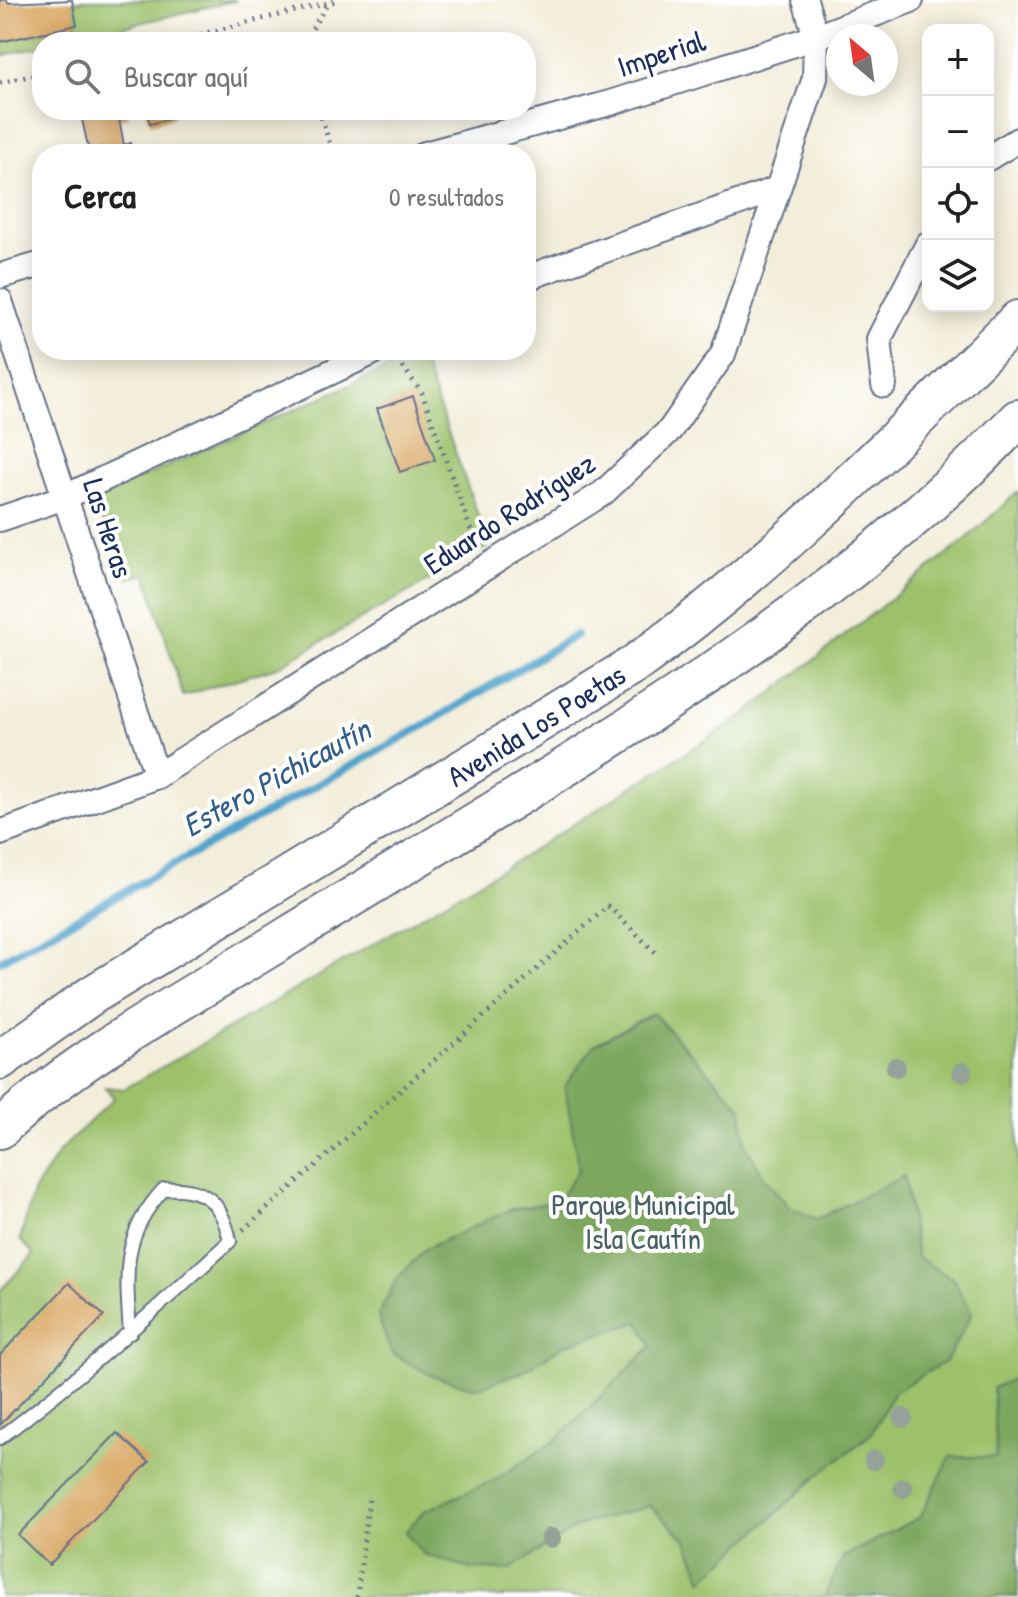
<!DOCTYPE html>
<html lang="es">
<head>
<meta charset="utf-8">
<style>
  :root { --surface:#fff; --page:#f2f2f2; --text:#222; --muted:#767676; --line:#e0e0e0 }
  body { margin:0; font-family:"Patrick Hand",sans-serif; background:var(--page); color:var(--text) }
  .controls { position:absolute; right:24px; top:24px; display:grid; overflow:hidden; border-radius:16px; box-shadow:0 4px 20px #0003 }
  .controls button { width:72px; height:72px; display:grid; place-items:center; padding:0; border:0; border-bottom:2px solid var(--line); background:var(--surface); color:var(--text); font:40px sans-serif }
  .compass { position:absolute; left:826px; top:24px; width:72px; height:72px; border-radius:50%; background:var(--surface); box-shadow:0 4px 20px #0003; rotate:331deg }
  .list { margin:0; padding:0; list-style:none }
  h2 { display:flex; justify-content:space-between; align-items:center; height:104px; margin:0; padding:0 32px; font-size:34px }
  h2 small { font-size:26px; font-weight:400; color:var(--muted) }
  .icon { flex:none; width:44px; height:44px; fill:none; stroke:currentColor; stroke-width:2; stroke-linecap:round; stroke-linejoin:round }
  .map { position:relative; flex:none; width:1018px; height:1597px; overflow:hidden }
  .search { position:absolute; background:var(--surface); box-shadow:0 4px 20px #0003; left:32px; top:32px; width:504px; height:88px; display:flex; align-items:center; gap:20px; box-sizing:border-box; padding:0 28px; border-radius:32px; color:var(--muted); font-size:30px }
  .panel { position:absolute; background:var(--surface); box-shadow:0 4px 20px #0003; left:32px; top:144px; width:504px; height:216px; border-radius:32px }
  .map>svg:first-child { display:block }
  .green { fill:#9cc16b; stroke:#5c7864; stroke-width:2 }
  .forest { fill:#7da75f; stroke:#4c6b5e; stroke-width:2 }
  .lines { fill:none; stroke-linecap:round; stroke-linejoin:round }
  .stream { stroke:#51a3cc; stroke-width:8 }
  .building { fill:#d7a159 }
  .lane-casing { stroke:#677289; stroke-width:16 }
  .street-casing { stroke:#677289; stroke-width:28 }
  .primary-casing { stroke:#677289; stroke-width:42 }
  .path { stroke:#677289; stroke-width:5; stroke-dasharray:2 6; stroke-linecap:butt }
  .lane { stroke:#fff; stroke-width:12 }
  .street { stroke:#fff; stroke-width:24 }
  .primary { stroke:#fff; stroke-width:38 }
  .tree { fill:#95a199 }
  .labels { text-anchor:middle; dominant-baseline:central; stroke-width:8; stroke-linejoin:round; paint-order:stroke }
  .street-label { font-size:30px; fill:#1b2f5e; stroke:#fff }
  .park-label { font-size:30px; fill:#486263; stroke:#fff }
  .water-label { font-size:32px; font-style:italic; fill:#315d8a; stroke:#fff }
</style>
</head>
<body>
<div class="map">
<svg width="1018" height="1597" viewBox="0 0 1018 1597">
  <rect width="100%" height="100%" fill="#fff"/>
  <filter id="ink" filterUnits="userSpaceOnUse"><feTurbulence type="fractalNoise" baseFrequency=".0125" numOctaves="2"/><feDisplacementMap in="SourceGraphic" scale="16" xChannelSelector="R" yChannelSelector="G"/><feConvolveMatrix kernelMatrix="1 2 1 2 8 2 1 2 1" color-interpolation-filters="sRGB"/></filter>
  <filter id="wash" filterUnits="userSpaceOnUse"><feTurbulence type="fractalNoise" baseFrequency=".006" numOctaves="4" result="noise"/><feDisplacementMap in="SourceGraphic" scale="32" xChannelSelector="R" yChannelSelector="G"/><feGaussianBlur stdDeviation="1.8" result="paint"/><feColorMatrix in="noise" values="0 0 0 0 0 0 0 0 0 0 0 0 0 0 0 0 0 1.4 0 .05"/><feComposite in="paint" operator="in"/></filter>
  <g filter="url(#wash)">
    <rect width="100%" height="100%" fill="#f3eeda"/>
    <g class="green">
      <path d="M82 0H237L60 42H42V46L0 56V42L77 25 72 2Z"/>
      <path d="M420 354 489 546 277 667 183 696 146 574 127 578 93 499Z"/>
      <path d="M1018 492V1597H0V1291L34 1254 20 1240 33 1192 59 1152 114 1098 105 1087 124 1089 524 856 743 716 964 541Z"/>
    </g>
    <g class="forest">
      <path d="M653 1013 742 1108 746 1146 765 1179 790 1208 817 1219 904 1176 917 1257 953 1279 972 1314 946 1361 894 1392 871 1434 821 1473 703 1580 687 1541 650 1506 580 1525 509 1570 471 1569 423 1554 405 1532 424 1511 493 1481 555 1441 652 1346 639 1322 566 1344 522 1372 477 1388 432 1376 391 1352 378 1316 396 1280 425 1249 512 1209 558 1201 579 1169 565 1086 594 1045Z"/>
      <path d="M1018 1376V1597H824L843 1557 920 1517 950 1457H996L993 1388Z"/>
    </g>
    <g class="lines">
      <path class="stream" d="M0 961 425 725 576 635"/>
    </g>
    <g id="blocks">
      <g class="building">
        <path d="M0 0H7L8 3 72 0 77 25 0 42Z"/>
        <path d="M80 110H127L129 117 119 119 124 145 131 143 133 154H104L102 147 89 151Z"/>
        <path d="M146 110H171L173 118 150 124Z"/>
        <path d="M413 396 435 460 400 472 377 409Z"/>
        <path d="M69 1283 104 1316 0 1425V1355Z"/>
        <path d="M117 1433 149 1462 49 1565 18 1535Z"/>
      </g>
    </g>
  </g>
  <g filter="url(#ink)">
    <use href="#blocks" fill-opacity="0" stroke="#677289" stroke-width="2"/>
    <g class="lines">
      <defs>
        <path id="lane" d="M0 1438C81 1377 155 1310 230 1241 222 1202 205 1186 164 1189 121 1234 126 1274 130 1333"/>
        <g id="street">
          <path d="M425 154 610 103 816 37 911 0"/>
          <path d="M988 158 1018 140"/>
          <path d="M0 276 42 264"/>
          <path d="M526 278 777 189"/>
          <path d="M0 301 157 776"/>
          <path d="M884 385 879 339 928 244"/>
          <path d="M0 519 65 497 378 350"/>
          <path d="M0 833 157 776 603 493 670 430 723 354 815 78 816 37 805 0"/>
        </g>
        <g id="primary">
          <path d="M0 1060 92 995 632 666C774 565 893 441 1018 320"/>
          <path d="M0 1129C77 1057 195 994 285 938 538 781 810 636 1018 419"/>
        </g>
      </defs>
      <use href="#lane" class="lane-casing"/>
      <use href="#street" class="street-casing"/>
      <use href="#primary" class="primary-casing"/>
      <g class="path">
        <path d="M169 42 340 0"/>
        <path d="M304 42 329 1"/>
        <path d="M0 83 42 73"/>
        <path d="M319 110 333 154"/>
        <path d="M398 360 422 393 476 545"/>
        <path d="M243 1230 608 906 659 956"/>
        <path d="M357 1597 369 1498"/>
      </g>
      <use href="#lane" class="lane"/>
      <use href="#street" class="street"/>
      <use href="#primary" class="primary"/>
    </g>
    <g class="tree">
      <circle cx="896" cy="1067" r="10"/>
      <circle cx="962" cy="1072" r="10"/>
      <circle cx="903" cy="1418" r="10"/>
      <circle cx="874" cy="1460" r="10"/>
      <circle cx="903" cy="1488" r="10"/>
      <circle cx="551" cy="1538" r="10"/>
    </g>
  </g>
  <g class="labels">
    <g class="street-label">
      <text transform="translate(661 53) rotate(-18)">Imperial</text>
      <text transform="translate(509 513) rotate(-33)">Eduardo Rodríguez</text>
      <text transform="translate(109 528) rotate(72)">Las Heras</text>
      <text transform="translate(536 725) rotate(-32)">Avenida Los Poetas</text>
    </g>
    <g class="park-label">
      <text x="643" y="1204">Parque Municipal<tspan x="643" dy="34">Isla Cautín</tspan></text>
    </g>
    <g class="water-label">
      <text transform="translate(276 777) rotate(-29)">Estero Pichicautín</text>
    </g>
  </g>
</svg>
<div class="controls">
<button>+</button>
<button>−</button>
<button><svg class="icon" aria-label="locate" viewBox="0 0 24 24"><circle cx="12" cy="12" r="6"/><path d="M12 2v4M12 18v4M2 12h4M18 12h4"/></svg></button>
<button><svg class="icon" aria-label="layers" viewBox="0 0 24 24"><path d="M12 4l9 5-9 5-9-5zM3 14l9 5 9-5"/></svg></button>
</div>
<svg class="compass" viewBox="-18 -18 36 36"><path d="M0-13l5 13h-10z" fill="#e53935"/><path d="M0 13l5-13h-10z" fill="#767676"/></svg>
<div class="search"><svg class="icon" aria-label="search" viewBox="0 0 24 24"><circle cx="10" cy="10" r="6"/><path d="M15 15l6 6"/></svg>Buscar aquí</div>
<section class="panel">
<h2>Cerca<small>0 resultados</small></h2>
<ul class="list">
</ul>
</section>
</div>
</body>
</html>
